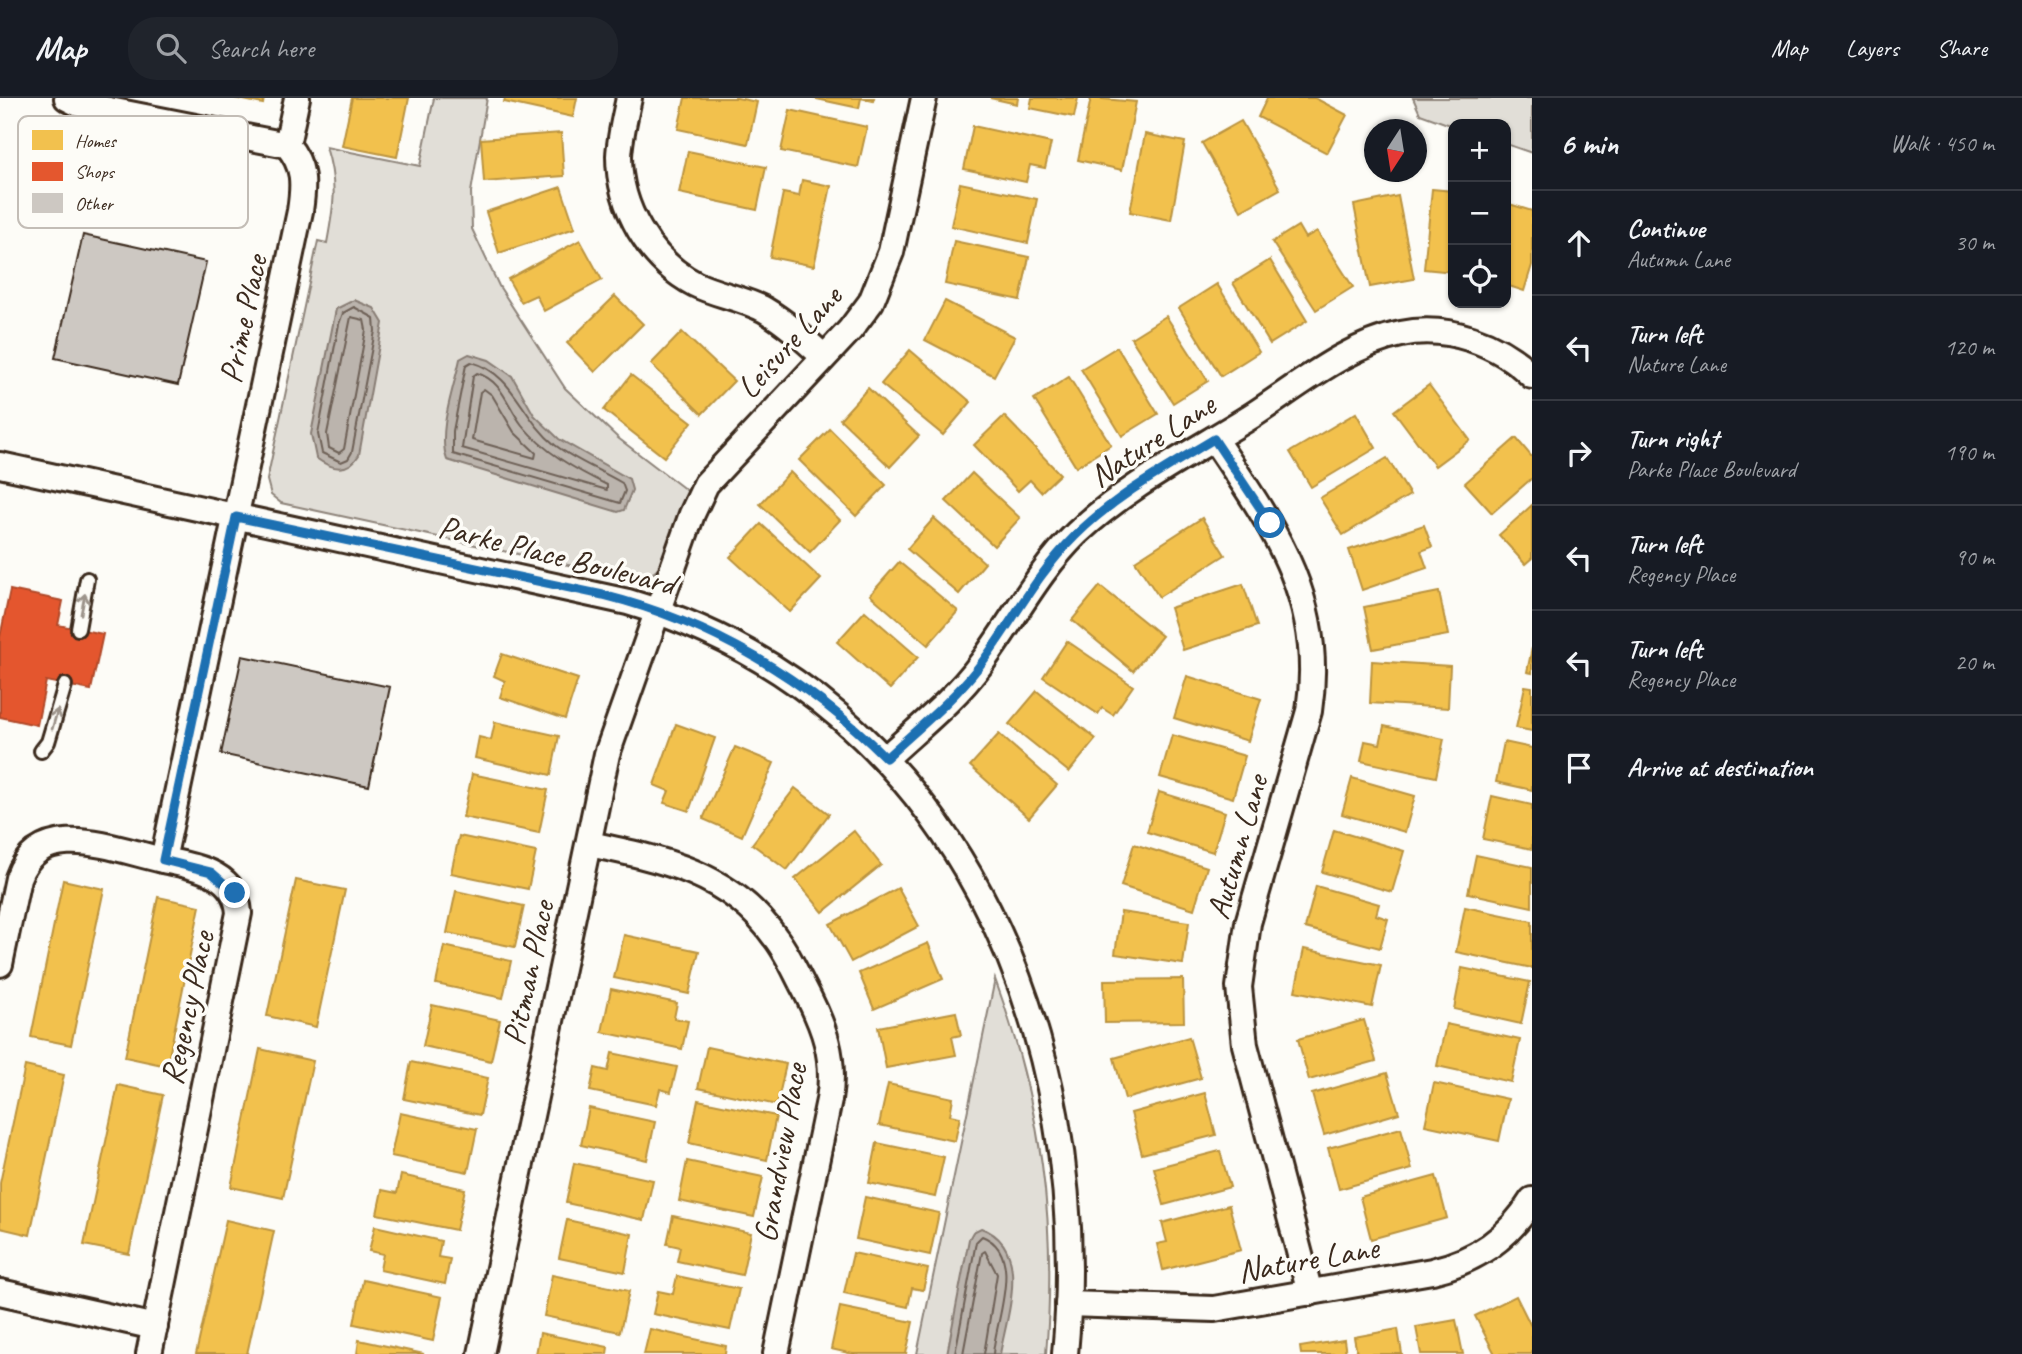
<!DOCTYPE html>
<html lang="en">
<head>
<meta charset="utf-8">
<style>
  :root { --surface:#171b24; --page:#20242c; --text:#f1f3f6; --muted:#9ea1a6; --line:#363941 }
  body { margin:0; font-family:Caveat,sans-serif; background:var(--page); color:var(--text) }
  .controls { position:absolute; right:21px; top:21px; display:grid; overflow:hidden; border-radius:14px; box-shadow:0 2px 5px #0004 }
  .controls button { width:63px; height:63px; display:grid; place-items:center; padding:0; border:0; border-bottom:2px solid var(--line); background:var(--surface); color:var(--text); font:35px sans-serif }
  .compass { position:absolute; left:1364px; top:21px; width:63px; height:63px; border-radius:50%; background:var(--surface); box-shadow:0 2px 5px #0004; rotate:192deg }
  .stop { position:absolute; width:21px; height:21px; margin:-16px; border:5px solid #1f6fb2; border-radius:50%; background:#fff }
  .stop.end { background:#1f6fb2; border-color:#fff; box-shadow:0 2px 7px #0008 }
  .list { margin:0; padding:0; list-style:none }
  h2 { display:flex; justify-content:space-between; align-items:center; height:91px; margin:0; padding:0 28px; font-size:30px }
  h2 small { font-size:23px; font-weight:400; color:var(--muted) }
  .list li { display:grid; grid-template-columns:46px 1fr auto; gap:21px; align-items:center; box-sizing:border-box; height:105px; padding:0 28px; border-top:2px solid var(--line) }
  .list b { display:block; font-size:26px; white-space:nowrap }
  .list p { margin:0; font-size:23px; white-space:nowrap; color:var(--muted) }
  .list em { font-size:23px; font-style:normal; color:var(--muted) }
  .icon { flex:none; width:38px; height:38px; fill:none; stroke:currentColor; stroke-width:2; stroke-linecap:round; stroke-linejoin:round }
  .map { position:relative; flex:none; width:1532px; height:1256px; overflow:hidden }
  header { display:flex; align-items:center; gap:42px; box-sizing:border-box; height:98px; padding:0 35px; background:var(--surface); border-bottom:2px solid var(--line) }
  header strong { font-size:33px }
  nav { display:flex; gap:38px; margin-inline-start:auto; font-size:24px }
  .search { width:490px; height:63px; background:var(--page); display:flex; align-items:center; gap:18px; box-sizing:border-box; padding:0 24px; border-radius:28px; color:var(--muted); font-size:26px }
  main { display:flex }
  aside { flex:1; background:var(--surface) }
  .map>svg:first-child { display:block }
  .green { fill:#e1ded7; stroke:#8e847a; stroke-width:2 }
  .water { fill:#bbb4ad; stroke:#887d74; stroke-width:2 }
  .homes { fill:#f2c14e; stroke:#bb9440; stroke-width:2 }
  .shops { fill:#e4572e; stroke:#b14a29; stroke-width:2 }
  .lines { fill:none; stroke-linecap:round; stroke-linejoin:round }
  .shore { stroke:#6e6157; stroke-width:2 }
  .building { fill:#cdc8c2; stroke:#3b2a1e; stroke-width:2 }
  .lane-casing { stroke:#3b2a1e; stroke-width:18 }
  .street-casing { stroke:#3b2a1e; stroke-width:30 }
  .lane { stroke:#fdfcf7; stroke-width:12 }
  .street { stroke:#fdfcf7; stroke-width:24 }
  .oneway { stroke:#9c938a }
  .route { stroke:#1f6fb2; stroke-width:9 }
  .labels { text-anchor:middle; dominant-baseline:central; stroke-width:7; stroke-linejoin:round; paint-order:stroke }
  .street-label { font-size:33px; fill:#3b2a1e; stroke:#fdfcf7 }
  .key { fill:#fdfcf7; stroke:#c3bdb6; stroke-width:2 }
  .key-label { font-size:19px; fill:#3b2a1e }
</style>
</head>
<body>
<header>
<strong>Map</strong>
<div class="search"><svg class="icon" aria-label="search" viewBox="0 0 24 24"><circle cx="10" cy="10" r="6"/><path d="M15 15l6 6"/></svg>Search here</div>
<nav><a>Map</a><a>Layers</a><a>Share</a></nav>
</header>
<main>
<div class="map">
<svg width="1532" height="1256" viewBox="0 0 1532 1256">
  <rect width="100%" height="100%" fill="#fdfcf7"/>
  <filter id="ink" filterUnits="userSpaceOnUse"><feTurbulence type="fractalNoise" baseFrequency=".0143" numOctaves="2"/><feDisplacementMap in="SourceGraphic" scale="14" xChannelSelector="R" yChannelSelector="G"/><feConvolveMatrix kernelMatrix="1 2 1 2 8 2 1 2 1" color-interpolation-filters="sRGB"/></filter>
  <g filter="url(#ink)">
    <g class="green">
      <path d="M434 0H487L471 94 472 131 499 188 565 290 618 340 690 395 662 468 649 478 628 480 281 405 271 397 267 382 318 143 327 145C334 107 338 87 326 49L420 68Z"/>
      <path d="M1413 0H1532V55L1506 46V26L1453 28 1420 16Z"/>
      <path d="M995 881C1041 1006 1057 1123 1046 1256H917Z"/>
    </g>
    <g class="water">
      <path d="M354 202 374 210 383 225 359 357C348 375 332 372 316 360L311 336 336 211Z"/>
      <path d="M469 256 489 262 512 278 534 317 559 341 629 381 632 392 624 412 618 414 447 362C437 333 454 290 460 261Z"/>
      <path d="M981 1130C1032 1148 1007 1218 1000 1256H947L969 1141 973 1134Z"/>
    </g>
    <g class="homes">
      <path d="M234 0H264L263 6Z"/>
      <path d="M352 0H409L397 59 342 48Z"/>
      <path d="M505 0H577L573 19 504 4Z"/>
      <path d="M685 0H737L757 4 748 46 678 31Z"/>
      <path d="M812 0H874L873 3 861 0 859 10Z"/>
      <path d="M990 0H1018L1017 6Z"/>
      <path d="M1032 0H1078L1074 19 1030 10Z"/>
      <path d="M1091 0 1136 4 1122 72 1078 62Z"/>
      <path d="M1267 0H1315L1347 17 1327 55 1258 19Z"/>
      <path d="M790 12 867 29 858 69 781 53Z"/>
      <path d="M1241 23 1280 91 1241 113 1202 45Z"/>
      <path d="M973 28 1051 45 1045 70 1030 67 1026 84 964 71Z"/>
      <path d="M561 35 564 78 484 84 481 41Z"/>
      <path d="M1145 36 1185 44 1171 122 1130 114Z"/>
      <path d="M688 53 766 69 757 112 679 95Z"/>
      <path d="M802 82 831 88 814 168 770 159 783 95 799 98Z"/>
      <path d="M960 85 1037 101 1028 145 951 128Z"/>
      <path d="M561 89 575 130 499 155 486 114Z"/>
      <path d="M1432 91 1453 93V174L1424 171Z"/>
      <path d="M1398 98 1414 181 1370 189 1354 107Z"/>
      <path d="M1506 105 1532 113V167L1524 193 1506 187Z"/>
      <path d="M1298 128 1305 140 1317 133 1353 189 1316 212 1272 144Z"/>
      <path d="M580 142 602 182 544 213 536 197 521 204 508 181Z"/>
      <path d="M954 143 1029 159 1020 202 945 186Z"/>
      <path d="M1270 162 1307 223 1270 246 1233 185Z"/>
      <path d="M1217 186 1259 254 1221 278 1179 210Z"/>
      <path d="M615 198 643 226 595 274 567 245Z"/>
      <path d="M945 203 1015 239 994 278 925 242Z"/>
      <path d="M1166 218 1208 283 1173 305 1131 240Z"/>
      <path d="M682 234 734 283 702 316 651 266Z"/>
      <path d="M1117 249 1158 316 1122 338 1081 271Z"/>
      <path d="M910 252 971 304 943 337 881 286Z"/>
      <path d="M631 277 692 324 664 359 604 312Z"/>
      <path d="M1069 279 1111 347 1076 369 1034 301Z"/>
      <path d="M1429 287 1470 342 1435 368 1394 313Z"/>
      <path d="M868 290 919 338 890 369 840 321Z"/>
      <path d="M1356 315 1376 350 1311 389 1290 354Z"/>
      <path d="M1004 318 1060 376 1041 394 1030 382 1018 393 974 347Z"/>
      <path d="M830 331 886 387 856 418 799 362Z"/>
      <path d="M1516 340 1532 359V380L1492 415 1465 385Z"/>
      <path d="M1387 360 1410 397 1343 437 1320 400Z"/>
      <path d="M790 374 840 422 810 454 760 406Z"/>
      <path d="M972 375 1020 420 994 448 946 403Z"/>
      <path d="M1532 407V460L1525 466 1499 437Z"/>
      <path d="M934 420 985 465 959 496 907 451Z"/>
      <path d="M1202 420 1225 457 1159 499 1135 463Z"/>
      <path d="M761 426 821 481 790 514 730 459Z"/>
      <path d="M1424 427 1432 449 1421 453 1427 470 1362 492 1349 452Z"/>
      <path d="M899 464 958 513 928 547 870 497Z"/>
      <path d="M1243 486 1257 528 1183 552 1170 510Z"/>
      <path d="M1100 488 1162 538 1133 573 1072 522Z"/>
      <path d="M1439 494 1448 537 1373 551 1364 509Z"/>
      <path d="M865 513 918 559 890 591 837 544Z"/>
      <path d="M1067 543 1133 588 1113 617 1102 610 1098 616 1043 579Z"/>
      <path d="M1532 550V575L1527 574Z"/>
      <path d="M502 556 578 581 565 621 500 599 505 583 494 578Z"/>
      <path d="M1372 563 1450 568 1448 610 1370 605Z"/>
      <path d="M1187 578 1261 601 1248 643 1174 620Z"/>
      <path d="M1525 588 1532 589V633L1516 630Z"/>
      <path d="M1037 593 1096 641 1069 674 1009 626Z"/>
      <path d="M495 624 559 638 551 677 475 660 479 639 491 642Z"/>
      <path d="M676 626 715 640 689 713 664 705 669 693 654 687Z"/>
      <path d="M1384 628 1444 641 1436 679 1361 663 1365 643 1380 646Z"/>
      <path d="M999 636 1057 687 1029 720 970 668Z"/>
      <path d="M1172 637 1245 658 1233 700 1160 679Z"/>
      <path d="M1504 644 1532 650V692L1496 684Z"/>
      <path d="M735 649 774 665 742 738 703 721Z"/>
      <path d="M472 676 548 692 539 735 463 719Z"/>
      <path d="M1352 680 1415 698 1405 734 1342 716Z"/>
      <path d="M795 690 829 716 787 772 752 746Z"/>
      <path d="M1159 694 1225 714 1213 754 1147 734Z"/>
      <path d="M1492 698 1532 707V751L1483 741Z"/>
      <path d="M1334 732 1404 753 1392 794 1322 774Z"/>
      <path d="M854 733 881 767 823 814 795 781Z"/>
      <path d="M459 738 536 754 528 791 451 775Z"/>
      <path d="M1134 746 1207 769 1194 811 1121 788Z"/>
      <path d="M1476 757 1532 769V809L1468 795Z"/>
      <path d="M63 782 104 791 71 947 31 939Z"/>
      <path d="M296 782 345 792 316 929 267 918Z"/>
      <path d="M1316 788 1379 806 1376 817 1388 821 1380 850 1305 830Z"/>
      <path d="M898 790 919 828 851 864 830 826Z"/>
      <path d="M456 793 524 808 515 849 447 835Z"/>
      <path d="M158 799 200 808 167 968 125 959Z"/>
      <path d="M1465 809 1532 823V870L1456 854Z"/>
      <path d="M1121 814 1189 824 1183 866 1115 856Z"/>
      <path d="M624 837 699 853 689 896 614 880Z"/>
      <path d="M928 845 943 881 874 911 859 875Z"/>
      <path d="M444 848 511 863 503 900 436 886Z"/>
      <path d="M1304 851 1381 867 1372 909 1295 893Z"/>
      <path d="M1462 870 1530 884 1521 926 1454 911Z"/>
      <path d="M1183 881 1184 924 1105 925 1104 882Z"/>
      <path d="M611 891 677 905 674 920 688 923 682 951 602 934Z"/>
      <path d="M432 907 500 922 491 963 423 948Z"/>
      <path d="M956 914 961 937 952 939 956 957 886 970 878 929Z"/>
      <path d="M1364 922 1376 963 1309 982 1298 941Z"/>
      <path d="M1446 926 1520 942 1511 984 1437 968Z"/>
      <path d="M1189 939 1201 980 1125 1001 1114 960Z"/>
      <path d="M707 949 786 966 777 1007 698 990Z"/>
      <path d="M260 951 313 963 283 1100 231 1089Z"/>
      <path d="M612 955 677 969 671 994 660 991 656 1007 590 993 595 970 608 973Z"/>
      <path d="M411 964 488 980 480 1017 404 1001Z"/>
      <path d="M25 968 64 977 30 1137 0 1130V1085Z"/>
      <path d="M1387 975 1399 1015 1324 1037 1312 996Z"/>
      <path d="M1434 985 1508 1001 1499 1043 1425 1027Z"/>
      <path d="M888 986 953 1000 950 1017 960 1019 955 1043 879 1027Z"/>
      <path d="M118 987 163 997 129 1156 84 1147Z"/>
      <path d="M1205 995 1216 1037 1142 1056 1131 1015Z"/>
      <path d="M698 1002 776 1018 767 1062 689 1045Z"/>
      <path d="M589 1010 655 1024 647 1062 581 1047Z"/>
      <path d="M400 1015 477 1031 468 1074 391 1058Z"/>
      <path d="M1401 1030 1412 1071 1339 1091 1328 1050Z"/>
      <path d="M877 1045 944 1059 935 1099 869 1085Z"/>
      <path d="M1220 1053 1230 1089 1164 1107 1154 1070Z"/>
      <path d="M687 1063 763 1079 754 1119 679 1103Z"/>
      <path d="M574 1065 653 1082 644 1122 566 1105Z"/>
      <path d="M401 1077 465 1091 456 1132 377 1116 382 1092 397 1095Z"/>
      <path d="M1436 1078 1447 1120 1371 1141 1360 1099Z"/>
      <path d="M865 1099 939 1115 930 1157 856 1141Z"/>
      <path d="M1229 1107 1241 1152 1163 1172 1157 1146 1167 1144 1162 1125Z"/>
      <path d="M673 1118 751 1135 742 1177 677 1163 680 1149 667 1146Z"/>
      <path d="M226 1122 274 1133 247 1256H196Z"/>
      <path d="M567 1122 632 1136 625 1174 559 1160Z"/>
      <path d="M375 1128 441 1143 438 1159 450 1161 445 1186 380 1172 383 1156 369 1153Z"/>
      <path d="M853 1155 928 1171 923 1192 912 1190 908 1209 844 1195Z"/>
      <path d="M552 1177 629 1193 620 1234 544 1218Z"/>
      <path d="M677 1178 739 1191 730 1232 653 1216 658 1193 673 1196Z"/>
      <path d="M363 1182 442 1199 433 1243 354 1226Z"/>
      <path d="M1516 1198 1532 1230V1256H1495L1475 1218Z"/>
      <path d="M840 1209 913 1224 906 1256H853L831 1251Z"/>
      <path d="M1456 1222 1463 1256H1421L1416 1229Z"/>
      <path d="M650 1231 726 1248 725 1256H644Z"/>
      <path d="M1398 1231 1402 1256H1357L1354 1239Z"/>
      <path d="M540 1235 608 1249 607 1256H536Z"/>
      <path d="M359 1242 424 1256H357Z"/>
      <path d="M1344 1242 1346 1256H1301L1300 1249Z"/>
    </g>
    <path class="shops" d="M10 492 63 503 58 527 103 536 91 592 46 583 37 627 0 619V539Z"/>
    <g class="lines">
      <g class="shore">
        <path d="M354 209 374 220 375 233 352 354 348 361 341 364 322 355 318 336 339 226 343 215Z"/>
        <path d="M351 219 364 222 366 232 344 351 339 355 329 350 327 336Z"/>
        <path d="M471 264C515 276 521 320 555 347 576 363 600 372 622 385L625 393 620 405 453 356V333L466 267Z"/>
        <path d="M477 275C503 283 507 308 522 327 544 354 576 372 607 387V392L462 350 473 278Z"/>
        <path d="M484 291 492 297 514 334 536 355 535 360 472 342 480 294Z"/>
        <path d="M955 1256 976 1144 982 1138C1026 1155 995 1223 993 1256"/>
        <path d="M963 1256 982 1155 985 1153 997 1176 984 1256"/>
      </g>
    </g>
    <g class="building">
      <path d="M83 137 206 164 178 287 55 260Z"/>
      <path d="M242 558 390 589 369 688 221 656Z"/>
    </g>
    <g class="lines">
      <defs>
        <g id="lane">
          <path d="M78 531 87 481"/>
          <path d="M41 653 48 644 65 587"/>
        </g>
        <g id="street">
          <path d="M67 0 79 6 287 47"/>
          <path d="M629 0C625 19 620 38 619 58 619 109 649 162 695 186 717 197 743 200 765 212 787 225 805 242 824 259"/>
          <path d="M1214 341C1273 429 1326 501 1309 613L1248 825 1239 889 1245 947 1310 1195"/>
          <path d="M0 367 628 504C955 601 1095 937 1065 1256"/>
          <path d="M886 660C918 630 954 602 980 567 1013 523 1037 474 1077 435 1128 387 1194 354 1253 317 1298 288 1347 247 1401 236 1447 226 1499 245 1532 278"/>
          <path d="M589 746C662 761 730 775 775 839 787 854 795 873 804 890 824 928 836 959 829 1002L776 1256"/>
          <path d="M0 866 18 780C40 718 116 752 163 762"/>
          <path d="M0 1194 155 1229"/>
          <path d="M1068 1206 1214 1211 1432 1173C1476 1163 1509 1140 1532 1102"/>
          <path d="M149 1256 239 815C236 774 196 769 163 762L300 113C304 86 305 68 287 47L297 0"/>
          <path d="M481 1256 607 656 692 416 706 386 850 232 871 204 891 154 924 0"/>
        </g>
      </defs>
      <use href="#lane" class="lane-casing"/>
      <use href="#street" class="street-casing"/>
      <use href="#lane" class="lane"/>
      <use href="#street" class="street"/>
    </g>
    <defs><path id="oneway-shaft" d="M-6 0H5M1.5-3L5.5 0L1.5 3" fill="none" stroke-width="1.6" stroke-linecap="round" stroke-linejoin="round" transform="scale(1.75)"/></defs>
    <g class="oneway">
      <use href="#oneway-shaft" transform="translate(83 506) rotate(-79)"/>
      <use href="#oneway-shaft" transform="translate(55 621) rotate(-74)"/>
    </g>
  </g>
  <g class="lines" filter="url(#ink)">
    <path class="route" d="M235 795 211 774 163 762 236 419 603 497C711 524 807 581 886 660 917 631 951 604 977 571 1012 526 1033 480 1075 438 1115 398 1166 370 1214 341L1270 425"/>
  </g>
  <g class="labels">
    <g class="street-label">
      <text transform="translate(243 221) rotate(-78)">Prime Place</text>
      <text transform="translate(789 244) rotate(-48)">Leisure Lane</text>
      <text transform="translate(1152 342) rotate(-33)">Nature Lane</text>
      <text transform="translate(557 457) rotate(14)">Parke Place Boulevard</text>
      <text transform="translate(1237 749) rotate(-74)">Autumn Lane</text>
      <text transform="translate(528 875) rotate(-78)">Pitman Place</text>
      <text transform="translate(187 910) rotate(-78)">Regency Place</text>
      <text transform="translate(780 1055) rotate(-80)">Grandview Place</text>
      <text transform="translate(1308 1161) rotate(-10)">Nature Lane</text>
    </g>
  </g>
  <rect x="18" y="18" width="230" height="112" rx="10" class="key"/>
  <rect x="32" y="32" width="31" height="20" fill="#f2c14e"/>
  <rect x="32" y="64" width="31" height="19" fill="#e4572e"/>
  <rect x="32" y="95" width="31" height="20" fill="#cdc8c2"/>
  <g class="key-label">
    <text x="75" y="49">Homes</text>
    <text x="75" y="80">Shops</text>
    <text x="75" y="112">Other</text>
  </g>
</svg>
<div class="controls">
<button>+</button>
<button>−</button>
<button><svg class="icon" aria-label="locate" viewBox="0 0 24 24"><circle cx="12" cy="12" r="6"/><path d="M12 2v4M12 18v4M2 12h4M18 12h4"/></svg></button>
</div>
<svg class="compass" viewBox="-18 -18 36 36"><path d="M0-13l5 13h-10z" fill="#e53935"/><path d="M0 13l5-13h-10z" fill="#9ea1a6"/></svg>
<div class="stop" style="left:1270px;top:425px"></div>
<div class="stop end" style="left:235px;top:795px"></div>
</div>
<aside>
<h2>6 min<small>Walk · 450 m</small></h2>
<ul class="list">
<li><svg class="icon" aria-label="ahead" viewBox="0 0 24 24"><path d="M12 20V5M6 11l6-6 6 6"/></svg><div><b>Continue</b><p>Autumn Lane</p></div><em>30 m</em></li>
<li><svg class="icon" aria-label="left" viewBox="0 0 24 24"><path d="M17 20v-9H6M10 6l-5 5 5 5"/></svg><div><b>Turn left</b><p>Nature Lane</p></div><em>120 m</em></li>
<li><svg class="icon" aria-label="right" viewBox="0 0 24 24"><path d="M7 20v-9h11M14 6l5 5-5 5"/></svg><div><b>Turn right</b><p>Parke Place Boulevard</p></div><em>190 m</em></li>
<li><svg class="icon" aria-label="left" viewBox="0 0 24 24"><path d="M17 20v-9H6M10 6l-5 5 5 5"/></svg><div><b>Turn left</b><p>Regency Place</p></div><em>90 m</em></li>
<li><svg class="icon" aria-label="left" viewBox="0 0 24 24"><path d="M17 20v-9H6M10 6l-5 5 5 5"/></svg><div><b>Turn left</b><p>Regency Place</p></div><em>20 m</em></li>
<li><svg class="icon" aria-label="arrive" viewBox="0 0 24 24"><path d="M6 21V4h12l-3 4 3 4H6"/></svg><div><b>Arrive at destination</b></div></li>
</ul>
</aside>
</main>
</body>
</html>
